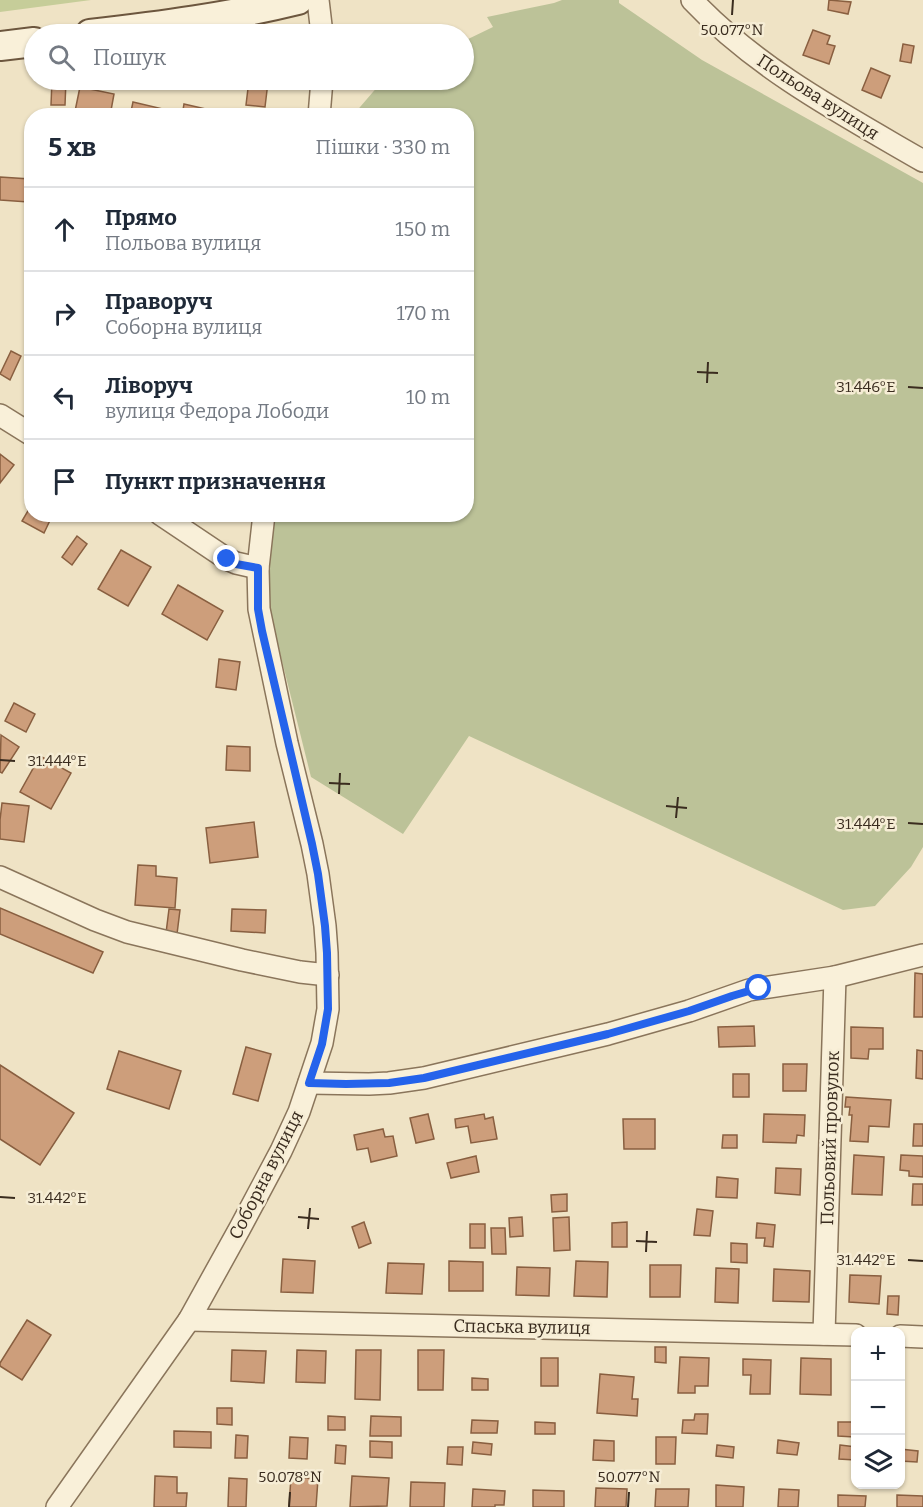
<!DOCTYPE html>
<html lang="uk">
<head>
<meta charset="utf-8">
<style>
  :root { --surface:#fff; --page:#f6f6f7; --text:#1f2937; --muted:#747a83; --line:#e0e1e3 }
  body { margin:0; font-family:Bitter,serif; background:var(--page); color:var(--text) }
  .controls { position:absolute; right:18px; bottom:18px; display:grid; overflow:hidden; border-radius:12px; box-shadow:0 2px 4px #0004 }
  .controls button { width:54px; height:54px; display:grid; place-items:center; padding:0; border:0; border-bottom:2px solid var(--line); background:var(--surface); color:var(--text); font:30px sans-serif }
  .stop { position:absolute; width:18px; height:18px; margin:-14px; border:4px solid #2563eb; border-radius:50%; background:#fff }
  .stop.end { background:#2563eb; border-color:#fff; box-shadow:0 2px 6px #0008 }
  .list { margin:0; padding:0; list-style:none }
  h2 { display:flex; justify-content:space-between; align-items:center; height:78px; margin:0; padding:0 24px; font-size:26px }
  h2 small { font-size:20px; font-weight:400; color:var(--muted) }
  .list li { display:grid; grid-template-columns:39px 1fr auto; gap:18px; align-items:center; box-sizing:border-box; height:84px; padding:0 24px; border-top:2px solid var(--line) }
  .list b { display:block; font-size:22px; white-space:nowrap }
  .list p { margin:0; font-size:20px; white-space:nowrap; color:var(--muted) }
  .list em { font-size:20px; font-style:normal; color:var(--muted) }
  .icon { flex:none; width:33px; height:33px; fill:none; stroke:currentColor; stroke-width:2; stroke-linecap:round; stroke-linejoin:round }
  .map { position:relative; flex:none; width:923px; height:1507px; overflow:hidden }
  .search { position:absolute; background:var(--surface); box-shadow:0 2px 4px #0004; left:24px; top:24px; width:450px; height:66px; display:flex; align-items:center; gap:15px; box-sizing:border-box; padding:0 21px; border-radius:33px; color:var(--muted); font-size:22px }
  .panel { position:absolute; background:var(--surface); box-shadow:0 2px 4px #0004; left:24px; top:108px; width:450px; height:414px; border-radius:24px }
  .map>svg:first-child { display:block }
  .green { fill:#c6cd99 }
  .cemetery { fill:#bcc298 }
  .building { fill:#cd9e7b; stroke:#895f40; stroke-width:1.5 }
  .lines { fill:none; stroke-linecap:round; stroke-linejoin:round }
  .street-casing { stroke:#8a755b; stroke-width:24 }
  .secondary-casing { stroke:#6c563e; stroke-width:32 }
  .street { stroke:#f9f0d9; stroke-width:21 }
  .secondary { stroke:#f9f0d9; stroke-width:28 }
  .route { stroke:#2563eb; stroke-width:8 }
  .ticks { fill:none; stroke:#3a2c1f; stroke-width:2 }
  .labels { text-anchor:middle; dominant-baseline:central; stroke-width:5; stroke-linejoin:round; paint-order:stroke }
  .street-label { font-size:18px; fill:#3a2c1f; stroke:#f6edd5 }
  .ticks-label { font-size:15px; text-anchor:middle; fill:#3a2c1f; stroke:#f6edd5; stroke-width:5; stroke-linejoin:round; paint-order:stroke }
</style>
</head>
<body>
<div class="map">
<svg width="923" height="1507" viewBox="0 0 923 1507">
  <rect width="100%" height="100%" fill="#efe3c5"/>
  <path class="green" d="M0 0H91L0 12Z"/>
  <path class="cemetery" d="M562 0H619V3L702 60 923 183V847L911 867 875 906 843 910 469 736 403 834 311 777 265 593 275 515 466 514V116L354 115V114L379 85 389 80H464V41L493 27 487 17 554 3Z"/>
  <g class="building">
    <path d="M829 0 851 2 848 14 828 10Z"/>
    <path d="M813 30 830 36 827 44 835 46 829 64 803 55Z"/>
    <path d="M903 44 914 46 911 63 900 61Z"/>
    <path d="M871 68 890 76 881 98 862 90Z"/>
    <path d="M52 80H66L65 105H51Z"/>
    <path d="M149 80H164V89L149 88Z"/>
    <path d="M249 80 268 82 265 107 246 105Z"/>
    <path d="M80 87 114 94 110 116H74Z"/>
    <path d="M133 102 163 109 162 116H130Z"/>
    <path d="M184 104 206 109 204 116H182Z"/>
    <path d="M0 177 30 179 28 202 0 200Z"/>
    <path d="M11 351 21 356 10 380 0 374Z"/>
    <path d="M0 454 14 465 0 483Z"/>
    <path d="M32 504V514H53L44 533 22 521Z"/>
    <path d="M77 536 87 544 72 565 62 557Z"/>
    <path d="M121 550 151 567 128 606 98 589Z"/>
    <path d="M178 585 223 611 207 640 162 614Z"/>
    <path d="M219 659 240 662 236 690 216 687Z"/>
    <path d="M14 703 35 714 26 732 5 721Z"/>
    <path d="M1 735 19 747 2 773 0 772Z"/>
    <path d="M227 746 250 747V771L226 770Z"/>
    <path d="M40 756 71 773 51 809 20 792Z"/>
    <path d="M2 803 29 806 24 842 0 839V820Z"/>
    <path d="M254 822 258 857 210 863 206 828Z"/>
    <path d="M138 865 156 866V876L177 878 175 908 135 905Z"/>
    <path d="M0 908 103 952 93 973 0 934Z"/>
    <path d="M169 909 180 910 177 934 166 933Z"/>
    <path d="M232 909 266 910 265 933 231 931Z"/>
    <path d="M915 973 923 974V1017H914Z"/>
    <path d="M754 1026 755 1046 719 1047 718 1027Z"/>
    <path d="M851 1027 883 1028V1049H869L868 1059 851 1058Z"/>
    <path d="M246 1047 271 1054 258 1101 233 1094Z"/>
    <path d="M917 1050 923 1051V1079L916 1078Z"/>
    <path d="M119 1051 181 1071 169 1109 107 1089Z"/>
    <path d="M783 1064H807L806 1091H783Z"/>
    <path d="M0 1065 74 1113 40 1165 0 1139Z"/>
    <rect x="733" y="1074" width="16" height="23"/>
    <path d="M846 1097 891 1100 889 1127 869 1126 868 1142 850 1141 852 1115H849L850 1107H845Z"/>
    <path d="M428 1114 434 1139 416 1143 410 1118Z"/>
    <path d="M484 1114 485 1119 493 1117 497 1139 471 1143 468 1126 456 1128 455 1119Z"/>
    <path d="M764 1114 805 1115 804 1136 797 1135 796 1143 763 1142Z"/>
    <path d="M623 1119H655V1149H624Z"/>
    <path d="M914 1124H923V1146H913Z"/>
    <path d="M383 1129 385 1137 393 1136 397 1156 371 1162 368 1148 357 1150 354 1135Z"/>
    <path d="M723 1135H737V1148H722Z"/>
    <path d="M854 1155 884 1157 882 1195 852 1194Z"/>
    <path d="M901 1155 923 1156V1177L909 1176V1171L900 1170Z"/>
    <path d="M476 1156 479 1172 451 1178 447 1163Z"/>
    <path d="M776 1168 801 1169 800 1195 775 1193Z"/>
    <path d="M717 1177 738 1179 737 1198 716 1197Z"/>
    <path d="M913 1184H923V1205H912Z"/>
    <path d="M567 1194V1211L552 1212 551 1195Z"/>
    <path d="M697 1209 713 1211 710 1236 694 1235Z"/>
    <path d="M522 1217 523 1236 510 1237 509 1218Z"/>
    <path d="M569 1217 570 1250 554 1251 553 1218Z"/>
    <path d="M364 1222 371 1243 359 1248 352 1227Z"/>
    <path d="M627 1222V1247H612V1223Z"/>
    <path d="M757 1223 775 1225 773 1247 764 1246 765 1238H756Z"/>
    <rect x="470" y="1224" width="15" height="24"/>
    <path d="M491 1228H505L506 1254H492Z"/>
    <path d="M731 1243 747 1244V1263L731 1262Z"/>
    <path d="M283 1259 315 1261 313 1293 281 1292Z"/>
    <path d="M449 1261 483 1262V1291H449Z"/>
    <path d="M576 1261 608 1262 607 1297 574 1296Z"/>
    <path d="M388 1263 424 1264 422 1294 386 1293Z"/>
    <path d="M650 1265H681L680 1297H650Z"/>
    <path d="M517 1267 550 1268 549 1296 516 1295Z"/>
    <path d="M716 1268 739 1269 738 1303 715 1302Z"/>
    <path d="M774 1269 810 1271 809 1302 773 1301Z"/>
    <path d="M850 1275 881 1276 879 1304 849 1302Z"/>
    <path d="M888 1296H899L898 1315 887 1314Z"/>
    <path d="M27 1320 51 1335 22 1380 0 1366V1363Z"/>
    <path d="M655 1347H666V1363L655 1362Z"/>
    <path d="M232 1350 266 1351 264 1383 231 1381Z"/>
    <path d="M297 1350 326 1351 325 1383 296 1382Z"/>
    <path d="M356 1350H381L380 1400 355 1399Z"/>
    <path d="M418 1350H444L443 1390H418Z"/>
    <path d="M680 1357 709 1358 708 1386H695V1393H678Z"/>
    <rect x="541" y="1358" width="17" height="28"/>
    <path d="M801 1358 831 1359V1395L800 1394Z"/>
    <path d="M743 1359 771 1360 770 1394H750L751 1375H743Z"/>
    <path d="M600 1374 634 1377 632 1399H638L637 1416 597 1413Z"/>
    <path d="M472 1378 488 1379V1390H472Z"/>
    <path d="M217 1408H232V1425L217 1424Z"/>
    <path d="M695 1414H708L707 1434 682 1433 683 1420H694Z"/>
    <path d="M328 1416 345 1417V1430H328Z"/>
    <path d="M371 1416 401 1417V1436H370Z"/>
    <path d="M472 1420 498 1421 497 1433H471Z"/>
    <path d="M535 1422 555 1423V1434H535Z"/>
    <path d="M838 1422H855L854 1437 838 1436Z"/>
    <path d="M174 1431 211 1432V1448L174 1447Z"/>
    <path d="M236 1435 248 1436 247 1458H235Z"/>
    <path d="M290 1437 308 1438 307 1459 289 1458Z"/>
    <path d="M656 1437H676L675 1464H656Z"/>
    <path d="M594 1440 614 1441V1461L593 1460Z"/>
    <path d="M778 1440 799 1443 797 1455 777 1453Z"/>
    <path d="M370 1441 392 1442V1458L370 1457Z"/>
    <path d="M473 1442 492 1444 491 1455 472 1453Z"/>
    <path d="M336 1445 346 1446 345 1464 335 1463Z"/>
    <path d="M717 1445 734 1447 733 1458 716 1456Z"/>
    <path d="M840 1445 856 1447 855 1460 839 1459Z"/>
    <path d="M448 1447H463L462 1465 447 1464Z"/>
    <path d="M900 1449 918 1451 917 1462 900 1461Z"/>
    <path d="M155 1476 177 1477V1493H187L186 1507H154Z"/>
    <path d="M352 1476 389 1478 387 1506 350 1507Z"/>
    <path d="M291 1477 318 1479 316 1507H289Z"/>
    <path d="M229 1478 247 1479 246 1507H228Z"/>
    <path d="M411 1482 445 1483 444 1507H410Z"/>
    <path d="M716 1485 744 1487 743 1507H716Z"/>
    <path d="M596 1488 627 1489 626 1507H595Z"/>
    <path d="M473 1489 505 1491 504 1505H495V1507H472Z"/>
    <path d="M656 1489H689L688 1507H655Z"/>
    <path d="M779 1489 799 1490 798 1507H778Z"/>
    <path d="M533 1490 564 1491V1507H533Z"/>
    <path d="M838 1495 866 1496 865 1507H838Z"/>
    <path d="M897 1495 923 1496V1507H897Z"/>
  </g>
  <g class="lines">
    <defs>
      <g id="street">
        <path d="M318 0 322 34"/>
        <path d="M692 0C757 69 842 114 923 161"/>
        <path d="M319 116 322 80"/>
        <path d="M0 415 32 435"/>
        <path d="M160 514 227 559 236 563 258 568"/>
        <path d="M0 877 95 920 127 932 242 960 300 972 328 975"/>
        <path d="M309 1083 369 1084 389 1083 424 1078 608 1034 689 1011 749 990 835 977 923 955"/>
        <path d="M189 1320 856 1335"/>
        <path d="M824 1334 835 977"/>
        <path d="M900 1336 923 1337"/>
        <path d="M57 1507 189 1320 240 1228 281 1151 299 1112 322 1043 328 1009 327 953 325 926 318 874 312 844 287 743 259 609 258 568 264 514"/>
      </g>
      <g id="secondary">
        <path d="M90 34C160 26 229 17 298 0"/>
        <path d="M0 46 34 42"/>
      </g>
    </defs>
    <use href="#street" class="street-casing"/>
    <use href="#secondary" class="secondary-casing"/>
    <use href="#street" class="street"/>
    <use href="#secondary" class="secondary"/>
  </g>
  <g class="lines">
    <path class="route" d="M227 559 236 564 258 568V609L262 631 312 844 318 874 325 926 327 953 328 1009 322 1044 309 1083 346 1084 389 1083 424 1078 608 1034 689 1011 732 996 759 988"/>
  </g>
  <path class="ticks" d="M732 15 733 0M697 372 718 373M707 383 708 362M908 387 923 388M0 760 15 761M329 783 350 784M339 794 340 773M666 806 687 808M676 818 678 797M908 823 923 824M0 1197 15 1198M298 1217 319 1219M308 1229 310 1208M636 1241 657 1242M646 1252 647 1231M908 1260 923 1261M289 1507 290 1492M628 1507 629 1492"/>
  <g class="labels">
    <g class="street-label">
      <text transform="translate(818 97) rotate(33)">Польова вулиця</text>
      <text transform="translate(830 1138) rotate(-88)">Польовий провулок</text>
      <text transform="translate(266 1175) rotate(-63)">Соборна вулиця</text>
      <text transform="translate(522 1327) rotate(1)">Спаська вулиця</text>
    </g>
  </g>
  <g class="ticks-label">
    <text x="732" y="35">50.077°N</text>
    <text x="866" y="392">31.446°E</text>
    <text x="57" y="766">31.444°E</text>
    <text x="866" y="829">31.444°E</text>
    <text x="57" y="1203">31.442°E</text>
    <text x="866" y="1265">31.442°E</text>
    <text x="290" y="1482">50.078°N</text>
    <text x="629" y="1482">50.077°N</text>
  </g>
</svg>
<div class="controls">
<button>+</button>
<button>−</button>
<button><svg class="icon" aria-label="layers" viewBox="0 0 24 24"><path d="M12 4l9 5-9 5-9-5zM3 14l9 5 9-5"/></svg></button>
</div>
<div class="stop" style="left:759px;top:988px"></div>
<div class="stop end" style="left:227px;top:559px"></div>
<div class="search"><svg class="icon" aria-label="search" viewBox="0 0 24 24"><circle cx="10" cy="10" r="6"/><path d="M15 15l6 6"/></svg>Пошук</div>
<section class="panel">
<h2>5 хв<small>Пішки · 330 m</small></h2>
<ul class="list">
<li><svg class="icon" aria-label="ahead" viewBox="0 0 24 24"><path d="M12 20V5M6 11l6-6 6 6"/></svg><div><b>Прямо</b><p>Польова вулиця</p></div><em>150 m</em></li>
<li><svg class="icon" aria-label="right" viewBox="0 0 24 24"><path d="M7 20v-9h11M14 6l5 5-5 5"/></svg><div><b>Праворуч</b><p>Соборна вулиця</p></div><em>170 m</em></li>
<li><svg class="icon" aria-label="left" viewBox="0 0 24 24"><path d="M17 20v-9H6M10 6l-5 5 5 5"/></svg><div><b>Ліворуч</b><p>вулиця Федора Лободи</p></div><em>10 m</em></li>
<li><svg class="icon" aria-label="arrive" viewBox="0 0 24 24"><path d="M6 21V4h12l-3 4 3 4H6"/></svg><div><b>Пункт призначення</b></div></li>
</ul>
</section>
</div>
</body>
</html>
